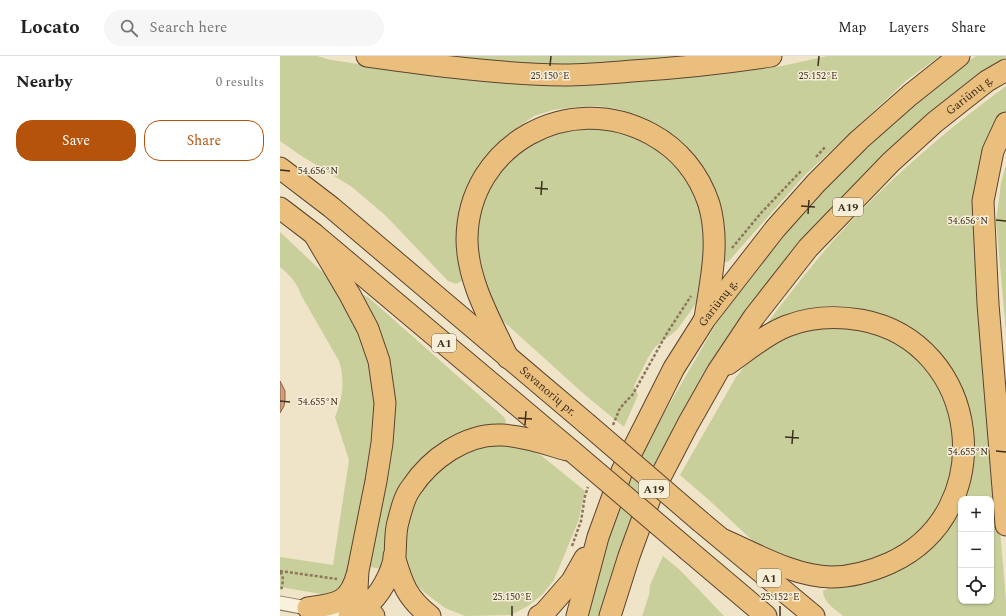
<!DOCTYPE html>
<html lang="en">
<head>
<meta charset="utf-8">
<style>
  :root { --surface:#fff; --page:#f6f6f6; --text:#222; --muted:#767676; --line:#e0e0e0; --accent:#b45309 }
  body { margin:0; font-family:Spectral,serif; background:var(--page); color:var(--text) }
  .controls { position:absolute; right:12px; bottom:12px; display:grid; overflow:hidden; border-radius:8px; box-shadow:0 1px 3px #0004 }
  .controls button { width:36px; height:36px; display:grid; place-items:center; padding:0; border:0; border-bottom:1px solid var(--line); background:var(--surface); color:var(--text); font:20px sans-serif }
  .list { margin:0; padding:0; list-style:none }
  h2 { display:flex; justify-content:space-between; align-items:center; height:52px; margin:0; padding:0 16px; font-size:17px }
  h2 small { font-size:13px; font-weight:400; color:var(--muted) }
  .actions { display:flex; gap:8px; padding:12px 16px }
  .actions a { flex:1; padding:9px 0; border:1px solid var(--accent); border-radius:16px; text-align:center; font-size:14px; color:var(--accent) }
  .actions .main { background:var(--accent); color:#fff }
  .icon { flex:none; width:22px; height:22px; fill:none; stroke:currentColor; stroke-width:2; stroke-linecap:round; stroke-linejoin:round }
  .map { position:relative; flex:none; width:726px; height:560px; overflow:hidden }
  header { display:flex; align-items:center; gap:24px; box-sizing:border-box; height:56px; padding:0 20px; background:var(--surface); border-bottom:1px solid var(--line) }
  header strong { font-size:19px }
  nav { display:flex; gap:22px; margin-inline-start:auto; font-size:14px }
  .search { width:280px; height:36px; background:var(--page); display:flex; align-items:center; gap:10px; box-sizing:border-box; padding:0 14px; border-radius:22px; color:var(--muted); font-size:15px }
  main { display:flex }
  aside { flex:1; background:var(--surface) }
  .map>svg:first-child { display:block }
  .green { fill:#c9cf9b }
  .building { fill:#cf9f7d; stroke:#8d5f41 }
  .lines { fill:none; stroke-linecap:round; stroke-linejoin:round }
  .minor-casing { stroke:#8d765c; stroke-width:15 }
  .trunk-casing { stroke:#5b4430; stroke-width:23 }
  .path { stroke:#8d765c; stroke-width:2.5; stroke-dasharray:3 2; stroke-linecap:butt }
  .minor { stroke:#faf1dc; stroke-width:13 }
  .trunk { stroke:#eabe7c; stroke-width:21 }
  .trunk-bridge-casing { stroke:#5b4430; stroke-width:23; stroke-linecap:butt }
  .trunk-bridge { stroke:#eabe7c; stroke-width:21 }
  .ticks { fill:none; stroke:#3d2e20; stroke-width:1.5 }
  .labels { text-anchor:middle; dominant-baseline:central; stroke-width:3; stroke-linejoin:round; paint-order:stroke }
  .shield { fill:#f7eed8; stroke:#756857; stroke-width:1 }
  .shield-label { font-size:11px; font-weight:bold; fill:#3d2e20 }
  .street-label { font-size:12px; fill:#3d2e20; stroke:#f7eed8 }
  .ticks-label { font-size:10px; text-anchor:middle; fill:#3d2e20; stroke:#f7eed8; stroke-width:3; stroke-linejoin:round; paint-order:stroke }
</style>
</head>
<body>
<header>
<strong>Locato</strong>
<div class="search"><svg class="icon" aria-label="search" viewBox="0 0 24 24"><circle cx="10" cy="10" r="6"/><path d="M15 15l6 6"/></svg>Search here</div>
<nav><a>Map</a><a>Layers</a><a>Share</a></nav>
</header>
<main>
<aside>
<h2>Nearby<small>0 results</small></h2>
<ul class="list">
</ul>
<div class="actions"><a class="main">Save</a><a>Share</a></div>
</aside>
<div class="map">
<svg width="726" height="560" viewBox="0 0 726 560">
  <rect width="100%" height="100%" fill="#f0e4c8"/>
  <g class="green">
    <path d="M0 0H37L51 4 133 16 341 26 422 20 502 10 547 0H660L627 24 525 119 448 206 441 205 436 149 390 79 365 64 342 54 318 50 294 51 273 54 254 60 231 76 210 96 196 119 182 146 178 169 177 194 184 221 182 225 176 228 168 225 106 160 72 131 20 99 0 85Z"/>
    <path d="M130 0H436L385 5 249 10Z"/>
    <path d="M696 0H726V1L696 21 474 247 321 560H306L322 502 336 461 365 390 436 268 487 198 529 149 621 59 680 11Z"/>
    <path d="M726 30V55L715 78 698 216 726 544V560H563C555 553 543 546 543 535L554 529 594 525 639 501 665 476 681 447V545H711V443H682L690 409 692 366 677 324 618 267 590 256 561 253 482 274C513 233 545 191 581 155 625 109 675 68 726 30Z"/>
    <path d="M314 68 372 87 397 107 415 133 425 163 424 224 417 246 397 274 375 291 368 302 354 330 358 339 344 371 305 339 223 265 206 239 193 181 210 125 252 83Z"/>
    <path d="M726 109V277L716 165 721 127Z"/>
    <path d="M0 176 53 226 68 248 93 310 97 372 71 520 62 535 47 539 0 531V501L53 509 69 404 55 361C63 342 65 324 59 305L21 239C18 228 9 218 0 211Z"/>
    <path d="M84 239 88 241 224 361 226 365 225 368 221 371 162 390 102 513 85 510 106 403 81 240Z"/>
    <path d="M545 267 593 273 641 304 670 350 675 383 669 432 641 478 614 497 558 513 500 502 473 485 430 445 400 419 456 321 475 298 500 282Z"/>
    <path d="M199 388 240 389 262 400 305 435 298 466 274 524 263 538 248 550 231 559 185 560 165 552 145 537 125 518 123 469 146 421Z"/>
    <path d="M383 500 400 514 444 560H362L369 539 370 529Z"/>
  </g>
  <path class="building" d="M0 325 5 335V343L4 350 0 357Z"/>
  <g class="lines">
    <defs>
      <path id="minor" d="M0 547 70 560"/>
      <g id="trunk">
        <path d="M87 0C152 9 217 18 283 19 306 19 329 17 352 15 399 12 445 7 491 0"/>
        <path d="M726 67 713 95 703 145 708 248 726 469"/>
        <path id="s1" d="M0 112 51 151 306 367"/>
        <path d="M0 152 34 178 293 396"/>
        <path d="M34 178 70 239 88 273 99 305 105 347 102 387 96 425 78 515 77 533 79 543 94 560"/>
        <path d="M228 302C211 265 187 225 187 183 188 89 289 33 371 78 399 93 419 118 429 148 440 186 431 224 425 262"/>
        <path d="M421 466 534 560"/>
        <path d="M444 484C478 499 514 520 551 521 571 521 592 515 610 507 722 456 701 286 581 264 557 260 530 261 507 270 486 278 467 295 448 308"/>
        <path d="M408 494 486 560"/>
        <path d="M114 500C122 528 127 542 150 560"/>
        <path d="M28 552C55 548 69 548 77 519"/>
        <path d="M69 560C74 557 80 555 85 551 100 540 112 517 115 499 116 488 115 476 118 466 121 455 124 441 131 432 150 403 186 377 222 379 244 380 266 388 287 394"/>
        <path d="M259 560 264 557 292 525 305 502"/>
        <path id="s2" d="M297 560 318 481 342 415 394 312 425 263 495 173 536 127 579 84 630 39 679 0"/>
        <path id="s3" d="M330 560 349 500 372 437 408 368 438 315 474 261 528 192 611 106 655 66 707 25 726 14"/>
      </g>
    </defs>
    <use href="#minor" class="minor-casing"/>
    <use href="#trunk" class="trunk-casing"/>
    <g class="path">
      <path d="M536 101 546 90"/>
      <path d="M452 192 481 157 522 114"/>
      <path d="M333 369 340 352 353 338 387 277 411 240"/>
      <path d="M292 490 301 465 305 440 308 431"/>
      <path d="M0 515 57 523"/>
      <path d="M0 516C5 521 2 529 1 535"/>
    </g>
    <use href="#minor" class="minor"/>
    <use href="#trunk" class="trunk"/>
    <defs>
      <g id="trunk-bridge">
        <path d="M306 367 421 466"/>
        <path d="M293 396 408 494"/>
      </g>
    </defs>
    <use href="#trunk-bridge" class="trunk-bridge-casing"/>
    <use href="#trunk-bridge" class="trunk-bridge"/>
  </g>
  <path class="ticks" d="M270 10 271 0M538 10 539 0M0 114 10 115M255 132 268 133M261 139 262 125M521 150 535 151M528 158 529 144M716 164 726 165M0 345 10 346M238 362 252 363M245 369 246 355M505 381 519 382M512 388 513 374M716 395 726 396M232 560V550M500 560V550"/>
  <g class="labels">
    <g class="shield">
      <rect x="553" y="142" width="30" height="18" rx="3"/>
      <rect x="152" y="278" width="24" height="18" rx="3"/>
      <rect x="359" y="424" width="30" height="18" rx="3"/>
      <rect x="477" y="513" width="24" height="18" rx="3"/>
    </g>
    <g class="shield-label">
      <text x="568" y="151">A19</text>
      <text x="164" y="287">A1</text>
      <text x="374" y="433">A19</text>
      <text x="489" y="522">A1</text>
    </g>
    <g class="street-label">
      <text stroke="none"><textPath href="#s3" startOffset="644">Gariūnų g.</textPath></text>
      <text stroke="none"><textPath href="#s2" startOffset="346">Gariūnų g.</textPath></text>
      <text stroke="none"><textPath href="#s1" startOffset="349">Savanorių pr.</textPath></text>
    </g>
  </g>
  <g class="ticks-label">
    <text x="270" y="23">25.150°E</text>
    <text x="538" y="23">25.152°E</text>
    <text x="38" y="118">54.656°N</text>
    <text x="688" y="168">54.656°N</text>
    <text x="38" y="349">54.655°N</text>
    <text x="688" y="399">54.655°N</text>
    <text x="232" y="544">25.150°E</text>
    <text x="500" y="544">25.152°E</text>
  </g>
</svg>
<div class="controls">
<button>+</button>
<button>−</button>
<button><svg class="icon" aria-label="locate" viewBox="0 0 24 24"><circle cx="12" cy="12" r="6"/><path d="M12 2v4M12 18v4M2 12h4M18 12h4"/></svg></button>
</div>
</div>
</main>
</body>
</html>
